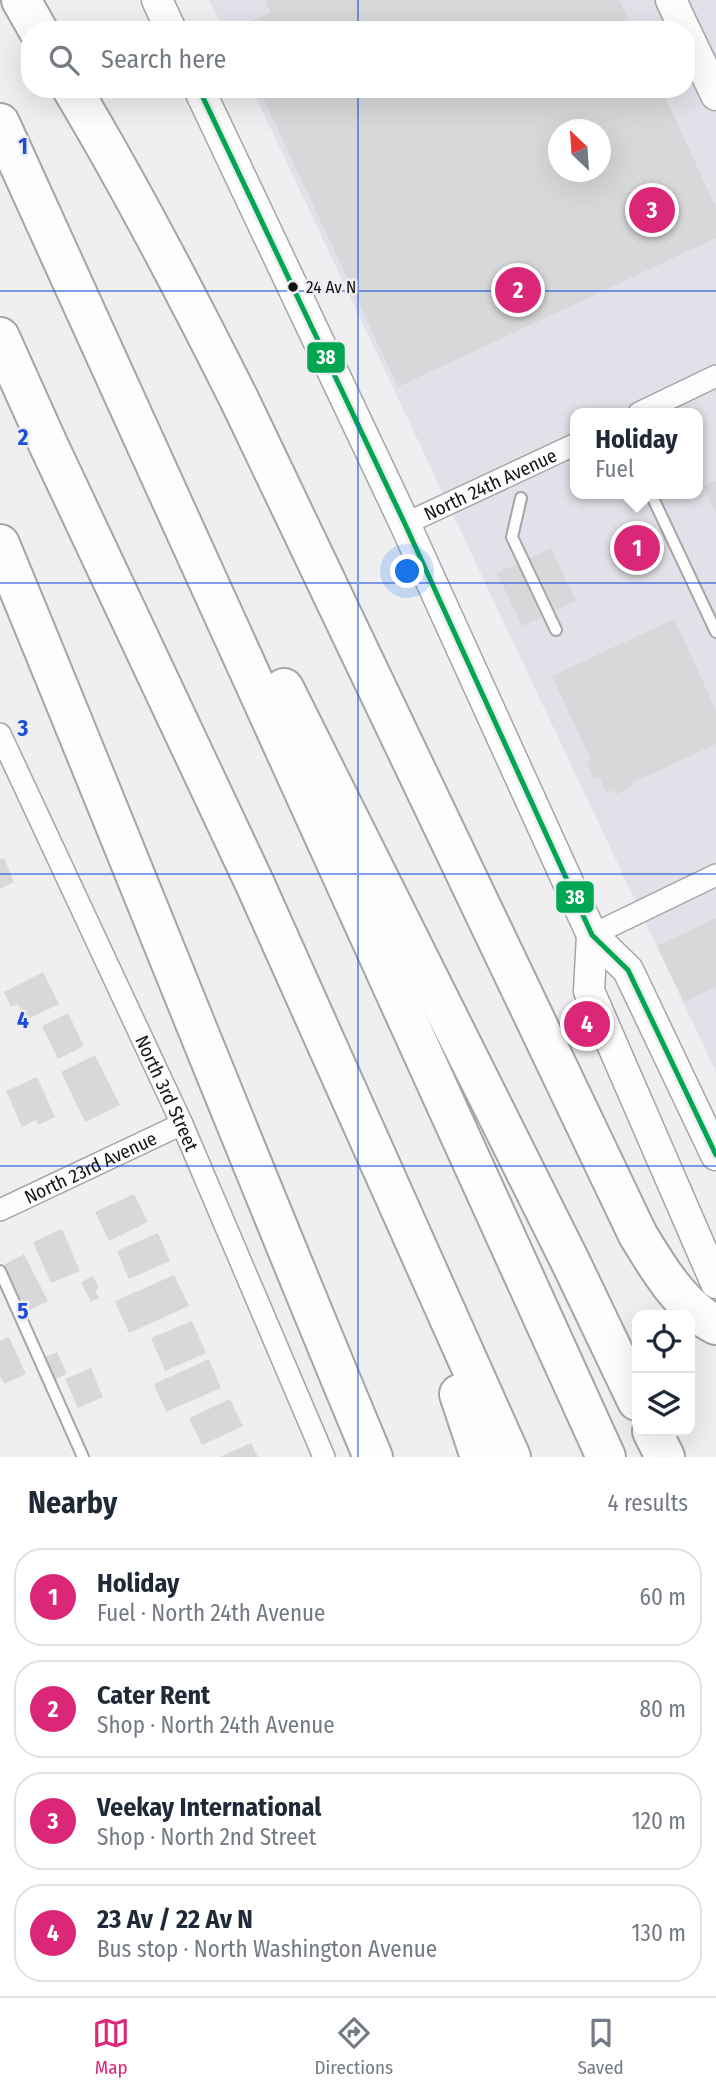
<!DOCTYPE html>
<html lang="en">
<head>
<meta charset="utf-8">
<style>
  :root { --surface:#fff; --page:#f6f6f7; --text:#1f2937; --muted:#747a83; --line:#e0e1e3; --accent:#db2777 }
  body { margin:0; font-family:"Fira Sans Condensed",sans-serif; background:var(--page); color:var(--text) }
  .controls { position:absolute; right:21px; bottom:21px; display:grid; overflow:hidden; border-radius:14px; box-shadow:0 7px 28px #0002 }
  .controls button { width:63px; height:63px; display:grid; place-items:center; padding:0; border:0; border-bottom:2px solid var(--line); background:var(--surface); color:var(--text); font:35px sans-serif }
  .compass { position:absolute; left:548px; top:119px; width:63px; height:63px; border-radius:50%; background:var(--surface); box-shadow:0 7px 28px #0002; rotate:335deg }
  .you { position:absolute; left:408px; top:572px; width:24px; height:24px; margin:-18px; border:5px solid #fff; border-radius:50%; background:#1a73e8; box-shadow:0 0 0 10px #1a73e833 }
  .badge { display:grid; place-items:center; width:46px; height:46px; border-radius:50%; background:var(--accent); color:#fff; font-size:23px; font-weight:700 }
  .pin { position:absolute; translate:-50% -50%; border:4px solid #fff; box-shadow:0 2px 7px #0006 }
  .popup { position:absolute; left:570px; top:408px; width:133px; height:91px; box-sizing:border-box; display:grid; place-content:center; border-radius:14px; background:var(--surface); filter:drop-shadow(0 2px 5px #0005); font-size:23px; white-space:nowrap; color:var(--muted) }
  .popup b { font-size:26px; color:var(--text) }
  .popup::after { content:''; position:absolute; left:50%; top:100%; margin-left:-14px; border:14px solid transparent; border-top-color:var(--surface) }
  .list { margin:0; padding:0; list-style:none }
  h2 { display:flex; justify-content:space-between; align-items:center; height:91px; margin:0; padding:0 28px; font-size:30px }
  h2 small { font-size:23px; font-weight:400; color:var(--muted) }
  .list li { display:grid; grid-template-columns:46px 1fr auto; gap:21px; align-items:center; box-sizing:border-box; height:98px; margin:0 14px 14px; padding:0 14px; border:2px solid var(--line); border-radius:28px }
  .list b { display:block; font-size:26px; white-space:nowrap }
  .list p { margin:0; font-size:23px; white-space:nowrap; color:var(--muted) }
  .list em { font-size:23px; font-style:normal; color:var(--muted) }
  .icon { flex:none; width:38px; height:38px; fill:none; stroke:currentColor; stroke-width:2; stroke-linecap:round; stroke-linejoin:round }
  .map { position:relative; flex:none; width:716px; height:1457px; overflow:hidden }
  .search { position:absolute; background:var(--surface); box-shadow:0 7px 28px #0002; left:21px; right:21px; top:21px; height:77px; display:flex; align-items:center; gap:18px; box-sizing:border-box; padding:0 24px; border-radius:28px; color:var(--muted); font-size:26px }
  .sheet { height:539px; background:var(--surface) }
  nav { display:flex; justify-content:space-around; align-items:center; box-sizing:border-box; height:98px; border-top:2px solid var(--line); background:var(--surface); font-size:19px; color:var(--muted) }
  nav a { display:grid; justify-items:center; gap:4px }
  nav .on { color:var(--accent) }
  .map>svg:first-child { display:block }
  .built { fill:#e2e1e9; fill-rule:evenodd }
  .building { fill:#d7d8d9; fill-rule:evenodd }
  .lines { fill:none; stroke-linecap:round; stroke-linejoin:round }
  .lane-casing { stroke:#a5a4a6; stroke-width:14 }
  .street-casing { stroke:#a5a4a6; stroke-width:24 }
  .secondary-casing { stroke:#a5a4a6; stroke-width:33 }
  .highway-casing { stroke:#a5a4a6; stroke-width:42 }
  .lane { stroke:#fdfdfd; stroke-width:10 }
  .street { stroke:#fdfdfd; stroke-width:21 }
  .secondary { stroke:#fdfdfd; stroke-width:30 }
  .highway { stroke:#fdfdfd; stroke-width:38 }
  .bus-1-casing { stroke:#eeeef2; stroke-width:10 }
  .bus-1 { stroke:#00a651; stroke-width:5 }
  .grid { fill:none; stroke:#1d4ed8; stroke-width:2; stroke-opacity:0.55 }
  .bus-dot { fill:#141415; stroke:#eeeef2; stroke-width:2.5 }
  .labels { text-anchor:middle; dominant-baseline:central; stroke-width:5; stroke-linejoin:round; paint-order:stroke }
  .bus-label { font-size:17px; fill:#141415; stroke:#eeeef2; text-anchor:start }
  .street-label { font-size:19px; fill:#141415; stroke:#eeeef2 }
  .grid-label { font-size:23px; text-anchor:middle; font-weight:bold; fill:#1d4ed8; stroke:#eeeef2; stroke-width:5; stroke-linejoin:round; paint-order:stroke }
  .line-badge { stroke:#eeeef2; stroke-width:2.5 }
  .badge-label { font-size:19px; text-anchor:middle; font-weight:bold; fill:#fff }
</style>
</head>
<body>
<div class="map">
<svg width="716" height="1457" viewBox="0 0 716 1457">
  <rect width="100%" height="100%" fill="#efeff1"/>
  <path class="built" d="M209 0H716V1072L252 89H686V30H224ZM558 130H600V172H558ZM576 413H698V494H576Z"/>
  <g class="building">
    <path d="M265 0H619L633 30H232L271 12Z"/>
    <path d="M259 89H661L716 207V238L398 387ZM558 130H600V172H558Z"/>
    <path d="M716 481V513L703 486Z"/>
    <path d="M551 548 576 601 522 626 497 573Z"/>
    <path d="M674 619 716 710V744L632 783 634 786 617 794 615 790 607 794 599 777 595 779 587 762 591 760 552 676Z"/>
    <path d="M4 858 14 882 0 889V860Z"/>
    <path d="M716 918V987L684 1002 657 946Z"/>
    <path d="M43 972 59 1004 26 1020 18 1004 11 1007 4 992Z"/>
    <path d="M68 1013 84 1046 58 1059 42 1026Z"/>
    <path d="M95 1055 120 1105 85 1122 61 1072Z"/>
    <path d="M37 1077 55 1117 38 1125 36 1120 22 1127 6 1091Z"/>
    <path d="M134 1194 148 1222 109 1241 95 1212Z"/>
    <path d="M62 1229 80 1271 51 1283 33 1242Z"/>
    <path d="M158 1233 170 1261 129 1279 117 1251Z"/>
    <path d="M24 1254 48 1301 23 1314 0 1267Z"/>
    <path d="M174 1275 189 1306 129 1333 115 1301Z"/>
    <path d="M93 1276 99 1288 95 1290 99 1298 91 1302 81 1282Z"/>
    <path d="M192 1321 206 1353 165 1371 151 1338Z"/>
    <path d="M9 1337 26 1374 4 1384 0 1376V1341Z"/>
    <path d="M57 1352 67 1374 52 1381 42 1358Z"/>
    <path d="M209 1359 221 1388 166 1412 154 1384Z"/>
    <path d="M91 1368 103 1397 78 1408 65 1379Z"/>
    <path d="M230 1399 243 1426 202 1445 189 1418Z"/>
    <path d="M251 1443 258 1457H220Z"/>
  </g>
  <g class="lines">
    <defs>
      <g id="lane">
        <path d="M651 494 716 632"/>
        <path d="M521 498 512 537 556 630"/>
        <path d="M0 1271 83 1457"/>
      </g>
      <g id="street">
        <path d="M639 413 716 376"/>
        <path id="s1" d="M405 524 576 444"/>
        <path id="s2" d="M0 734 182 1124 324 1457"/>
        <path d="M592 935 716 875"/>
        <path id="s3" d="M0 1210 182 1124"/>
      </g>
      <g id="secondary">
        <path d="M157 0 171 30"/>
        <path d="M671 0 685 30"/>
        <path d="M686 32 716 95"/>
        <path d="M199 89 405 524 592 935 628 970 716 1155"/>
        <path d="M592 935 589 991 716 1283"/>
      </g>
      <g id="highway">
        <path d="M21 0 38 30"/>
        <path d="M72 89C133 191 187 295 240 401L638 1235C658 1268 681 1307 716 1325"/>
        <path d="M0 123 606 1457"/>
        <path d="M0 337 48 444 255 884 511 1457"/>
        <path d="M0 544C126 848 246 1154 373 1457"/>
        <path d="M284 688 571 1263 637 1401"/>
        <path d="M459 1394 480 1457"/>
        <path d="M652 1431 665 1457"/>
      </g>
    </defs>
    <use href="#lane" class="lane-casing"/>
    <use href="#street" class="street-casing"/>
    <use href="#secondary" class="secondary-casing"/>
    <use href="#highway" class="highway-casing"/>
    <use href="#lane" class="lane"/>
    <use href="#street" class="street"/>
    <use href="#secondary" class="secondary"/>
    <use href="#highway" class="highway"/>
    <defs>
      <path id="bus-1" d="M199 89 405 524 592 935 628 970 716 1155"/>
    </defs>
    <use href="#bus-1" class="bus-1-casing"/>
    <use href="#bus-1" class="bus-1"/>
  </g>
  <path class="grid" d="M358 0V30M358 89V1457M0 291H716M0 583H716M0 874H716M0 1166H716"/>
  <circle class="bus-dot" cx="293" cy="287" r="6"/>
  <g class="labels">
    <g class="bus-label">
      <text x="306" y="287">24 Av N</text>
    </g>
    <g class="street-label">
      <text stroke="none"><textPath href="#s1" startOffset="94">North 24th Avenue</textPath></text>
      <text stroke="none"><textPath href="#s2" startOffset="396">North 3rd Street</textPath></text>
      <text stroke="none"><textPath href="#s3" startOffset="100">North 23rd Avenue</textPath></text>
    </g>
  </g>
  <g class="grid-label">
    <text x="23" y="154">1</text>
    <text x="23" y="445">2</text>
    <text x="23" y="736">3</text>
    <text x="23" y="1028">4</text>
    <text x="23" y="1319">5</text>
  </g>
  <g class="line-badge">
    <rect x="306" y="341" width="40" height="33" rx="7" fill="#00a651"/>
    <rect x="555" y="880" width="40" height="34" rx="7" fill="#00a651"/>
  </g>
  <g class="badge-label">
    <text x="326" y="364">38</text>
    <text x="575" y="904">38</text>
  </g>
</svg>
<div class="controls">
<button><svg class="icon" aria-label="locate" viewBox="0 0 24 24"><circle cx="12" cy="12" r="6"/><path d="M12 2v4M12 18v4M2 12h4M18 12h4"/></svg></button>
<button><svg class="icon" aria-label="layers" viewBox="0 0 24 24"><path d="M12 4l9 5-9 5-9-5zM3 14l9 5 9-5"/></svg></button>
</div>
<svg class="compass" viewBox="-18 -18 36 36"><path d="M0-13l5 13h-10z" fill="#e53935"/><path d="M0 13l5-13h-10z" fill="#747a83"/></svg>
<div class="you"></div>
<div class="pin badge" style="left:637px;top:548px">1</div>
<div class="popup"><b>Holiday</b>Fuel</div>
<div class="pin badge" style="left:518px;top:290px">2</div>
<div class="pin badge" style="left:652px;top:210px">3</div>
<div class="pin badge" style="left:587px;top:1024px">4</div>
<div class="search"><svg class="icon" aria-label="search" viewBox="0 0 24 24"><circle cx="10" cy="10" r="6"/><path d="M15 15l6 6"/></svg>Search here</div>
</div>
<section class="sheet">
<h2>Nearby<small>4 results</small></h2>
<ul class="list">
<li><span class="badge">1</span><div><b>Holiday</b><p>Fuel · North 24th Avenue</p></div><em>60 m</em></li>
<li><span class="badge">2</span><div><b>Cater Rent</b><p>Shop · North 24th Avenue</p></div><em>80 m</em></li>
<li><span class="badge">3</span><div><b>Veekay International</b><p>Shop · North 2nd Street</p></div><em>120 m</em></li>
<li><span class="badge">4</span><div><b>23 Av / 22 Av N</b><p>Bus stop · North Washington Avenue</p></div><em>130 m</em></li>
</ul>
</section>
<nav>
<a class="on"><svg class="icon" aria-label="map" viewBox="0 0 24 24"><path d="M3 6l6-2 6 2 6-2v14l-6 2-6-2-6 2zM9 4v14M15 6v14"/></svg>Map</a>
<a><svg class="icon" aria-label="directions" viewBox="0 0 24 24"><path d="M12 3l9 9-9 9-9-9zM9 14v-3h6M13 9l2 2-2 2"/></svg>Directions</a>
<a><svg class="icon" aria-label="saved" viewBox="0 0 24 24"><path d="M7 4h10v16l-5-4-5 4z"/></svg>Saved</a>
</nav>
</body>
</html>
